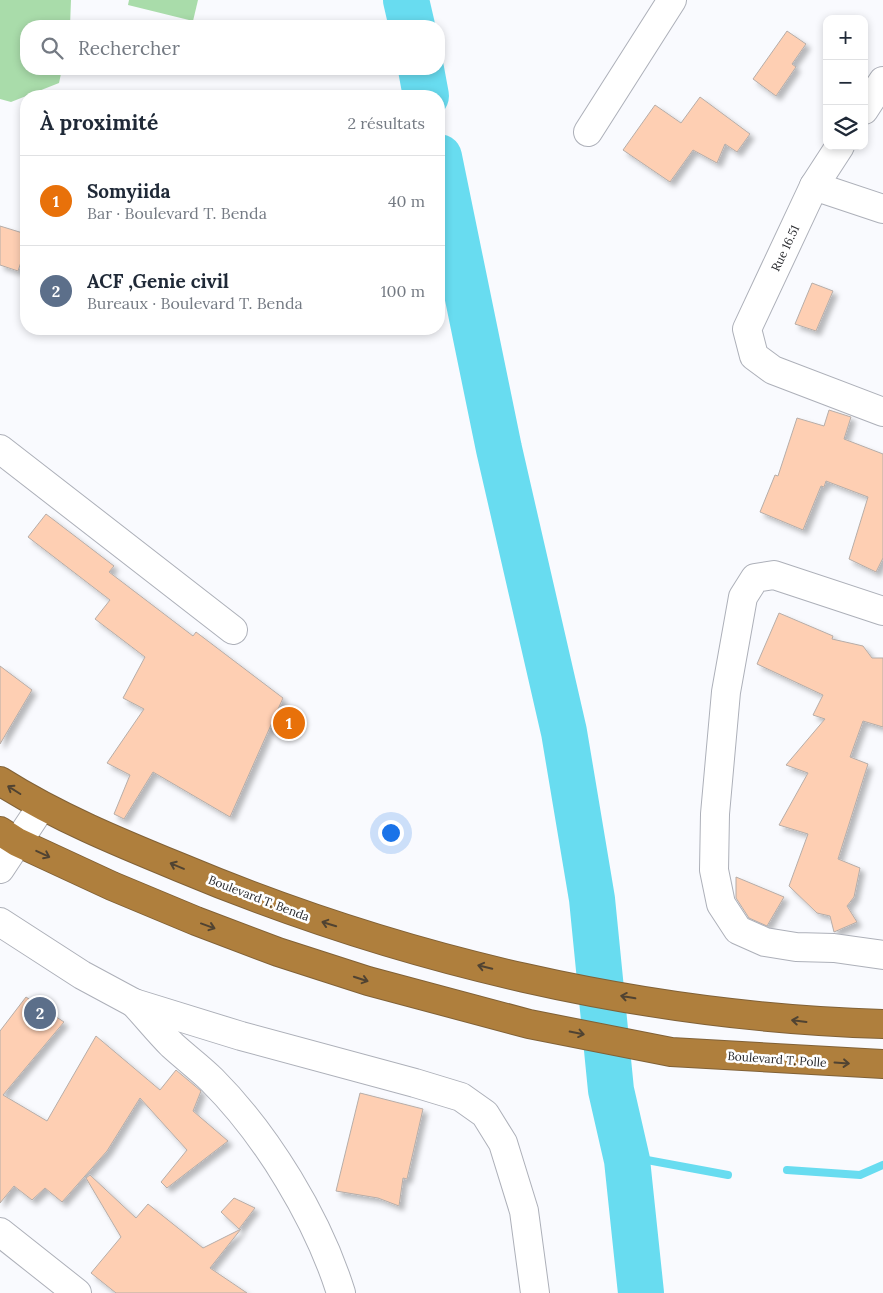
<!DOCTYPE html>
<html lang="fr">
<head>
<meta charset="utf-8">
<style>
  :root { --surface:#fff; --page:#f2f2f3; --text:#1f2937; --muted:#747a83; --line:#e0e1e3; --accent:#0f766e }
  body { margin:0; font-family:Lora,serif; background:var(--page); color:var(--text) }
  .controls { position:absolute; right:15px; top:15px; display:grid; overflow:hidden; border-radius:10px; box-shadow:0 2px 8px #0003 }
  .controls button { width:45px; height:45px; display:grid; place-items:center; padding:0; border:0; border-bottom:1px solid var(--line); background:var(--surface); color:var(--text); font:25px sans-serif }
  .you { position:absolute; left:390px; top:832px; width:18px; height:18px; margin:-12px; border:4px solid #fff; border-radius:50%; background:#1a73e8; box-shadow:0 0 0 8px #1a73e833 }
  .badge { display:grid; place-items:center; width:32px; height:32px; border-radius:50%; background:var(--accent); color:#fff; font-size:16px; font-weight:700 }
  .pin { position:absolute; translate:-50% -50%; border:2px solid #fff; box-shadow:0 1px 5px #0006 }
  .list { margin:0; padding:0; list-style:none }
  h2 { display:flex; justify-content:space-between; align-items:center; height:65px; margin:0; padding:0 20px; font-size:21px }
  h2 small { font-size:16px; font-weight:400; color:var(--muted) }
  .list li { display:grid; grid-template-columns:32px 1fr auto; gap:15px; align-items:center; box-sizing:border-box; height:90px; padding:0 20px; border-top:1px solid var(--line) }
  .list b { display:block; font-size:19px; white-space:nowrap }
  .list p { margin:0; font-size:16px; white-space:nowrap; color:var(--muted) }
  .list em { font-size:16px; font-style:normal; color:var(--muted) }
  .icon { flex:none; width:28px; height:28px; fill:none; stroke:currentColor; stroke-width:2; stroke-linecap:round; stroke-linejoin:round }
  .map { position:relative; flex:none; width:883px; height:1293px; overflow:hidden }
  .search { position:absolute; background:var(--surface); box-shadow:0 2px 8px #0003; left:20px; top:20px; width:425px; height:55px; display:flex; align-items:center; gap:12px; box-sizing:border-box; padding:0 18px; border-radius:20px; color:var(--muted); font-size:19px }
  .panel { position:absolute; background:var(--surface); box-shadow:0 2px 8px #0003; left:20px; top:90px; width:425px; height:245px; border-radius:20px }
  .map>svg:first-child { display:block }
  .green { fill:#a9dcaa }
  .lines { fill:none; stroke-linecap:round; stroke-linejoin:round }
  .stream { stroke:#68dcf0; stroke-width:8 }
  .river { stroke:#68dcf0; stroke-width:46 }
  .building { fill:#fecfb3; stroke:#b6ada8; filter:url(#shadow) }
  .minor-casing { stroke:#adb0b9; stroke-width:30 }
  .highway-casing { stroke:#806137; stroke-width:30 }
  .minor { stroke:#fff; stroke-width:28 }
  .highway { stroke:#af7f3d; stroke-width:28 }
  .oneway { stroke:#504332 }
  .labels { text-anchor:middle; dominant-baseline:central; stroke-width:5; stroke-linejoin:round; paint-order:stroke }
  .street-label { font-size:12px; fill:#28292d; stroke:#fff }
</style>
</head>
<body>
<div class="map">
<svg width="883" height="1293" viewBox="0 0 883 1293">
  <defs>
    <filter id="shadow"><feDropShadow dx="4.5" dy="4.5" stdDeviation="2.5" flood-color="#0004"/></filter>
  </defs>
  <rect width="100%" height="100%" fill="#f9fafe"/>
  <g class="green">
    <path d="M0 0H71L70 26H26V69H62L59 83 11 102 0 99Z"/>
    <path d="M129 0H198L193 21 128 5Z"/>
  </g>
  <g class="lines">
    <g class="stream">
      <path d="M627 1160H647L728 1175"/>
      <path d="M787 1170 860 1175 883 1165"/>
    </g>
    <g class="river">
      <path d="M406 0 412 26"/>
      <path d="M421 69 426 96"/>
      <path d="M439 157 499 449 564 732 592 899 611 1090 627 1160 641 1293"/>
    </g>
  </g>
  <g class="building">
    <path d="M787 31 806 44 792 64 796 67 776 96 753 79Z"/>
    <path d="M700 97 750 134 737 152 725 144 717 163 693 150 670 182 623 150 655 105 681 123Z"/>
    <path d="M0 226 26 234V247L18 271 0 265Z"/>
    <path d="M812 283 833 291 816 331 795 324Z"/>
    <path d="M829 410 851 417 844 439 883 454V558L876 572 849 559 868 497 826 481 824 487 821 486 803 530 760 512 775 475 778 476 797 418 824 426Z"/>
    <path d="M46 514 114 566 109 572 193 636 196 632 283 698 230 817 153 772 124 819 114 814 130 775 107 763 144 709 123 698 145 657 95 619 110 600 28 537Z"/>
    <path d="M779 613 833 636 832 639 863 646 872 658H883V727L863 721 850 757 868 764 838 859 860 868 854 897 847 906 857 922 834 932 830 916 817 913 789 886 808 834 779 825 808 773 786 765 825 719 813 715 823 695 757 664Z"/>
    <path d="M0 666 32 690 0 744Z"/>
    <path d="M736 877 784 897 767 926 749 918 736 898Z"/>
    <path d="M26 997 64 1022 3 1095 47 1121 96 1036 160 1090 176 1070 201 1091 193 1111 228 1141 167 1188 161 1182 187 1150 140 1098 107 1151 62 1202 45 1188 32 1200 14 1186 0 1203V1031Z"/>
    <path d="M360 1093 423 1109 407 1179 403 1178 399 1206 378 1198 336 1191Z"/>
    <path d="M90 1175 136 1218 148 1204 203 1248 241 1229 210 1268 247 1293H116L91 1273 121 1237 86 1178Z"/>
    <path d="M234 1198 255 1208 239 1229 221 1212Z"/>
  </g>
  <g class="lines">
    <defs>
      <g id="minor">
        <path d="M864 110 883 81"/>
        <path d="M588 132 672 0"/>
        <path d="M840 146 814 186 747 329 754 356 773 370 883 412"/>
        <path d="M814 186 883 209"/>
        <path d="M0 449 233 630"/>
        <path d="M883 611 774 575 755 578 743 597 726 692 715 814 714 870 721 904 738 930 765 942 796 947 834 948 883 955"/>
        <path d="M0 869 41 807"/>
        <path d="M0 922 82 975 134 1003 241 1036 415 1083 461 1097 485 1114 503 1143 524 1211 535 1293"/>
        <path d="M134 1003C147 1017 159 1032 172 1045 185 1057 200 1068 212 1080 267 1135 318 1219 341 1293"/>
        <path d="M0 1232 77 1293"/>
      </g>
      <g id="highway">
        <path d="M0 781C57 817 118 842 179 867 401 960 642 1017 883 1024"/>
        <path d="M0 831 17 842 112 886 196 921 278 952 368 981 529 1024 671 1052 883 1064"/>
      </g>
    </defs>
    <use href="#minor" class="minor-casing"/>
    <use href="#highway" class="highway-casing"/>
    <use href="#minor" class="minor"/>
    <use href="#highway" class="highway"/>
  </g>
  <defs><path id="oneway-shaft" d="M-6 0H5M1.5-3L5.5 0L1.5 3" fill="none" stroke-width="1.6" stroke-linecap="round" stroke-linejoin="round" transform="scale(1.25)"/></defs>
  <g class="oneway">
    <use href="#oneway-shaft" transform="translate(14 790) rotate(-148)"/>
    <use href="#oneway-shaft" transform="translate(43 854) rotate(25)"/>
    <use href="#oneway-shaft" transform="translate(177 866) rotate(-157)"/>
    <use href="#oneway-shaft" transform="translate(329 924) rotate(-163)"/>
    <use href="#oneway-shaft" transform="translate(208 926) rotate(20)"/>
    <use href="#oneway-shaft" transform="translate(485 967) rotate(-166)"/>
    <use href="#oneway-shaft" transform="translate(361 979) rotate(18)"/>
    <use href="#oneway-shaft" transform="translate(628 997) rotate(-170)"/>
    <use href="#oneway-shaft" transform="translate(799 1021) rotate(-173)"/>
    <use href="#oneway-shaft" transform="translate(577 1033) rotate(11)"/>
    <use href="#oneway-shaft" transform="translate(842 1063) rotate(4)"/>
  </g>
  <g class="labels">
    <g class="street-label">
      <text transform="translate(785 248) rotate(-65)">Rue 16.51</text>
      <text transform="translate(259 898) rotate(21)">Boulevard T. Benda</text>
      <text transform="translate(777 1059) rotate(4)">Boulevard T. Polle</text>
    </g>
  </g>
</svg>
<div class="controls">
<button>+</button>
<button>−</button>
<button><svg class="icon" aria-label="layers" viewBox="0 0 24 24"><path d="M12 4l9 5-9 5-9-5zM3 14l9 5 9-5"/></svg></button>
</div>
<div class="you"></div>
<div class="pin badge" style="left:289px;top:723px;background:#e8710a">1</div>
<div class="pin badge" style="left:40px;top:1013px;background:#5c6f8a">2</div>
<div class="search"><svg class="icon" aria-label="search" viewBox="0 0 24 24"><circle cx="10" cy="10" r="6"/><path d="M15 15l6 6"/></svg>Rechercher</div>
<section class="panel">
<h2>À proximité<small>2 résultats</small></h2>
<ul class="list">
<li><span class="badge" style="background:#e8710a">1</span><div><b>Somyiida</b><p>Bar · Boulevard T. Benda</p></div><em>40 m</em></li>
<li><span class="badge" style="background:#5c6f8a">2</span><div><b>ACF ,Genie civil</b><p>Bureaux · Boulevard T. Benda</p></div><em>100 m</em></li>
</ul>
</section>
</div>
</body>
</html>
